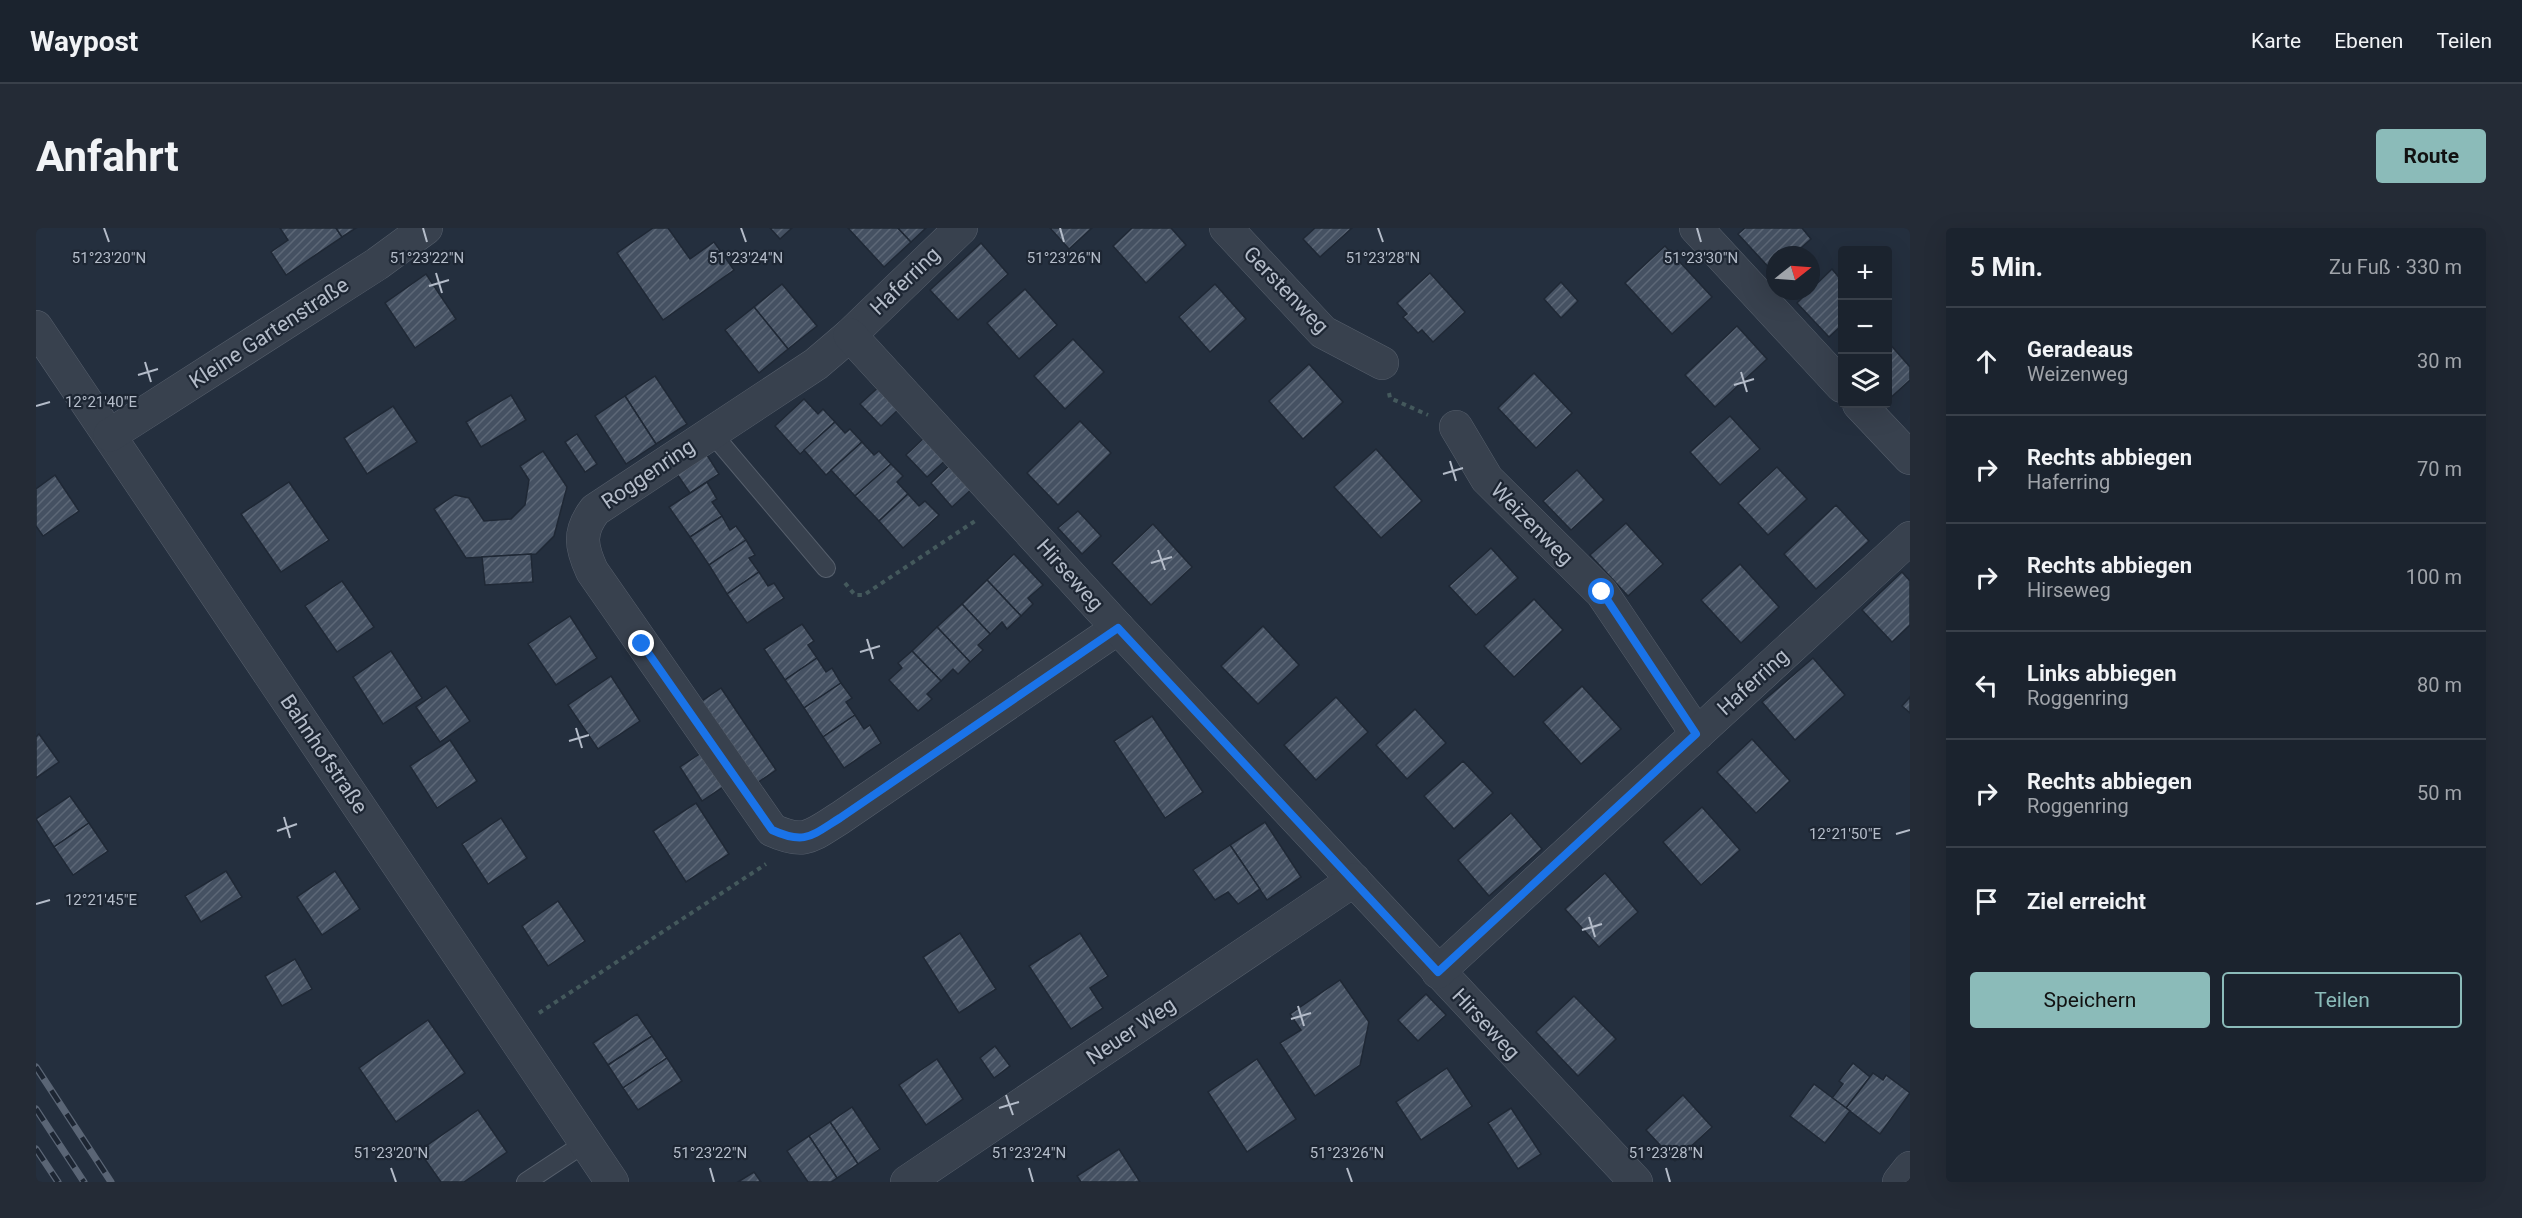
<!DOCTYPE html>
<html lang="de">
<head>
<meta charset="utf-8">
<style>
  :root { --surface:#1b232e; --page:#242b36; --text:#f1f3f6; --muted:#a0a4aa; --line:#39404a; --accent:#8bbbb9 }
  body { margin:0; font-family:Roboto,sans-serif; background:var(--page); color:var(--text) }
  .controls { position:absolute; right:18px; top:18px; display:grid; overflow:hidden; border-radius:6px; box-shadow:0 6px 24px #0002 }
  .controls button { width:54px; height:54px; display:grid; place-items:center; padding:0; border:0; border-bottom:2px solid var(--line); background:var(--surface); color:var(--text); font:30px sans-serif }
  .compass { position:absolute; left:1730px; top:18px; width:54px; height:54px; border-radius:50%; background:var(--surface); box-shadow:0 6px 24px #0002; rotate:73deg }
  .stop { position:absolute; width:18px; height:18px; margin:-14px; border:4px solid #1a73e8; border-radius:50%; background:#fff }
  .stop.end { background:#1a73e8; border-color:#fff; box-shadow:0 2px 6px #0008 }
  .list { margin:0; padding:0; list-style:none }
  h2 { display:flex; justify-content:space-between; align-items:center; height:78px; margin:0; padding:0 24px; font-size:26px }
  h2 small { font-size:20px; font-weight:400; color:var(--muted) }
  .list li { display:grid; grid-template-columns:39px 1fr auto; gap:18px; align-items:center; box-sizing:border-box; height:108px; padding:0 24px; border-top:2px solid var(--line) }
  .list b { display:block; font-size:22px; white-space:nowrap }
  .list p { margin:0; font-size:20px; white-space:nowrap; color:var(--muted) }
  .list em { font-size:20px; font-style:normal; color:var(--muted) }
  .actions { display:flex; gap:12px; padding:18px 24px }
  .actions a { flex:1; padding:14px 0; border:2px solid var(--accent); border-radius:6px; text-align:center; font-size:21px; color:var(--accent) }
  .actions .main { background:var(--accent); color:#111 }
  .icon { flex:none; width:33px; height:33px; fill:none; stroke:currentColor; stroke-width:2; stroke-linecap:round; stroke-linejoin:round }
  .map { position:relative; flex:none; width:1874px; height:954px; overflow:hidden; border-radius:6px }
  header { display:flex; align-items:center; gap:36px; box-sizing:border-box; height:84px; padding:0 30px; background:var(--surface); border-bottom:2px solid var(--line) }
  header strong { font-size:28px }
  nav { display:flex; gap:33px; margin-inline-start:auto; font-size:21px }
  .intro { display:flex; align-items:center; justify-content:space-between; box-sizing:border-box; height:144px; padding:0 36px }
  h1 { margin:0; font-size:42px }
  .button { padding:15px 27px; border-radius:6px; background:var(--accent); color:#111; font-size:21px; font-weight:700 }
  main { display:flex; gap:36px; padding:0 36px }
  aside { flex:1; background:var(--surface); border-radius:6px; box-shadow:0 6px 24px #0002 }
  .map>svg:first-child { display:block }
  .building { fill:url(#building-hatch); stroke:#1f2835; stroke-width:1.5 }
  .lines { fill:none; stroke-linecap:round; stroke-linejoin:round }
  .lane-casing { stroke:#565f6c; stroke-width:20 }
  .street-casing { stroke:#565f6c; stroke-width:34 }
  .path { stroke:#44595c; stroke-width:4; stroke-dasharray:4.5 4.5; stroke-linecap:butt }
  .lane { stroke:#38414e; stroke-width:18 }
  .street { stroke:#38414e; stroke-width:33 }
  .rail-casing { stroke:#5a6575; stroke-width:7 }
  .rail { stroke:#1d2633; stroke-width:4.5; stroke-dasharray:14; stroke-linecap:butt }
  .route { stroke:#1a73e8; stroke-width:8 }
  .ticks { fill:none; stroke:#b4bcc9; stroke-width:2 }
  .labels { text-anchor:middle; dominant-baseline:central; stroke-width:4.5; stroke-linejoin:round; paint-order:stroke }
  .street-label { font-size:21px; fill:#b4bcc9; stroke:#1d2633 }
  .ticks-label { font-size:15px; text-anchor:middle; fill:#b4bcc9; stroke:#1d2633; stroke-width:4.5; stroke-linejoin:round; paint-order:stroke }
</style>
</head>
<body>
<header>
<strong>Waypost</strong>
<nav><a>Karte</a><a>Ebenen</a><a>Teilen</a></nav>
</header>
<div class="intro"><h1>Anfahrt</h1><a class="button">Route</a></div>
<main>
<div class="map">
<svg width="1874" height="954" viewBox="0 0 1874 954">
  <defs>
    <pattern id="building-hatch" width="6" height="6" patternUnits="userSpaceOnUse" patternTransform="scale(1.5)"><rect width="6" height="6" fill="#455162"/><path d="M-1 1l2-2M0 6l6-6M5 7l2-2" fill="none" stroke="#5d6877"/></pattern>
  </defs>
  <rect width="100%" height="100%" fill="#242f3e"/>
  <g class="building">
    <path d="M244 0H300L306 9 250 47 235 24 252 12Z"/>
    <path d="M300 0H320L306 9Z"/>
    <path d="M617 0H632L654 31 678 14 698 42 627 92 581 25Z"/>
    <path d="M734 0H756L744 11Z"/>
    <path d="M812 0H862L875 14 848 39Z"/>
    <path d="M862 0H890L875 14Z"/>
    <path d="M1014 0H1056L1033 21Z"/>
    <path d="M1096 0H1135L1150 17 1110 55 1077 18Z"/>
    <path d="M1279 0H1316L1284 29 1267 11Z"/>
    <path d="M1709 0H1766L1775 11 1757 27H1739L1738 45 1702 6Z"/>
    <path d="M945 15 972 46 922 92 894 62Z"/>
    <path d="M1629 18 1676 69 1636 106 1589 55Z"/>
    <path d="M1796 41 1806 53V97L1793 109 1761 75Z"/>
    <path d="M1394 45 1429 84 1397 114 1386 102 1382 105 1367 89 1371 86 1361 75Z"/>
    <path d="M390 46 420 91 379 120 349 75Z"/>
    <path d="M1525 54 1542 73 1525 90 1508 71Z"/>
    <path d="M746 56 781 98 752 121 718 79Z"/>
    <path d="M1179 56 1210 91 1174 124 1143 89Z"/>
    <path d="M989 61 1021 97 983 131 951 95Z"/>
    <path d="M718 79 752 121 723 145 689 102Z"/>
    <path d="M1701 98 1731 131 1679 179 1649 147Z"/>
    <path d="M1037 111 1068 144 1029 181 998 148Z"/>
    <path d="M1852 114 1874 139V152L1852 172Z"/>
    <path d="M1273 136 1307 174 1267 211 1233 173Z"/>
    <path d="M1498 145 1536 185 1500 220 1462 180Z"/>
    <path d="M619 148 651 196 620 216 589 168Z"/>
    <path d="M846 156 866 178 845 198 824 176Z"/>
    <path d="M475 167 490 192 445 219 430 194Z"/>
    <path d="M589 168 620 216 590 236 559 188Z"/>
    <path d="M768 171 782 186 787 181 799 194 764 226 739 198Z"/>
    <path d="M357 178 381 214 331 246 308 210Z"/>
    <path d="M1694 188 1724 221 1684 257 1654 224Z"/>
    <path d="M1044 193 1075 225 1022 277 991 245Z"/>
    <path d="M799 194 809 205 814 201 826 214 790 247 768 222Z"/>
    <path d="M541 206 561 236 549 244 529 214Z"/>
    <path d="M891 207 912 230 891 249 870 227Z"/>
    <path d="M826 214 838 227 843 223 855 236 819 268 795 242Z"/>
    <path d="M1340 221 1386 273 1345 310 1298 259Z"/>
    <path d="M507 223 531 259 518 308 500 326 430 330 398 281 419 267 433 270 448 293 475 291 489 277 493 252 484 238Z"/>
    <path d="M671 227 683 246 654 265 641 246Z"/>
    <path d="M916 235 938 259 916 279 895 255Z"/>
    <path d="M855 236 867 248 861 254 872 266 843 293 819 268Z"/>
    <path d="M1741 239 1771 271 1732 307 1702 275Z"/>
    <path d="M1541 242 1568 272 1535 302 1507 273Z"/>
    <path d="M19 247 43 283 7 308 0 298V261Z"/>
    <path d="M253 254 293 312 245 344 205 286Z"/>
    <path d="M671 254 681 271 676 274 686 288 654 309 633 279Z"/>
    <path d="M872 266 883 278 889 273 903 287 867 320 843 293Z"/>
    <path d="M1800 277 1833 313 1780 361 1748 326Z"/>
    <path d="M1042 283 1065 308 1046 326 1022 300Z"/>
    <path d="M686 288 694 302 700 298 710 312 673 337 654 309Z"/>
    <path d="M1590 295 1627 336 1592 368 1554 327Z"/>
    <path d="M1117 296 1156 339 1115 377 1076 335Z"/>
    <path d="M710 312 719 327 713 330 723 344 691 366 673 337Z"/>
    <path d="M1455 320 1482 350 1440 387 1413 358Z"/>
    <path d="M495 326 497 354 449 357 446 329Z"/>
    <path d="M978 326 1007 357 992 370 997 376 985 388 951 352Z"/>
    <path d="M1704 336 1743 379 1705 415 1665 372Z"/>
    <path d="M723 344 732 358 738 355 748 370 711 395 691 366Z"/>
    <path d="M1866 344 1874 353V397L1856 414 1826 382Z"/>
    <path d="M951 352 985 388 971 401 966 394 954 406 926 376Z"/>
    <path d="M306 353 338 399 301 424 269 378Z"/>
    <path d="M1498 371 1527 402 1478 449 1448 418Z"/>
    <path d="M926 376 954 406 942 417 947 422 934 434 901 399Z"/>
    <path d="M534 388 561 430 520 457 492 416Z"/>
    <path d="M766 396 778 413 772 417 781 430 749 452 728 421Z"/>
    <path d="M1227 398 1263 437 1222 476 1185 438Z"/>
    <path d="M901 399 934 434 922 446 917 441 905 453 876 423Z"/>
    <path d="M355 423 386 470 347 496 317 449Z"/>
    <path d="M876 423 905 453 891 466 896 471 882 483 853 452 866 440 862 435Z"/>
    <path d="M781 430 790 444 796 440 805 455 768 480 749 452Z"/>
    <path d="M1777 430 1809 467 1759 512 1726 474Z"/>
    <path d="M575 448 604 493 562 521 532 477Z"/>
    <path d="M805 455 816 470 810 474 819 487 787 509 768 480Z"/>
    <path d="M410 458 434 493 404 514 380 479Z"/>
    <path d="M1546 458 1585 501 1545 536 1507 494Z"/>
    <path d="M685 460 740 542 721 555 666 473Z"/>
    <path d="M1300 469 1332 504 1280 552 1248 517Z"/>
    <path d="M1874 469V485L1866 478Z"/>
    <path d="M1379 481 1410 515 1371 551 1340 517Z"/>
    <path d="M819 487 828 501 834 497 845 515 808 540 787 509Z"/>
    <path d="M1116 488 1167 564 1129 590 1078 513Z"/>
    <path d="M3 506 23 534 0 550V509Z"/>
    <path d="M1716 511 1754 553 1720 585 1681 544Z"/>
    <path d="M414 512 441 553 401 580 374 538Z"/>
    <path d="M665 525 687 559 666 573 644 539Z"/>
    <path d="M1427 533 1457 565 1418 601 1388 568Z"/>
    <path d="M34 568 53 595 18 619 0 591Z"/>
    <path d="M660 575 693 626 650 654 617 603Z"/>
    <path d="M1666 579 1704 622 1665 657 1627 614Z"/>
    <path d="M1475 585 1506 621 1453 668 1422 632Z"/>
    <path d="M465 590 491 630 452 656 426 616Z"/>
    <path d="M1229 594 1265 649 1231 672 1194 617Z"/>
    <path d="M53 595 72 623 37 647 18 619Z"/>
    <path d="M1194 617 1224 661 1202 676 1192 664 1179 672 1157 642Z"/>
    <path d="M190 643 206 669 165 694 149 668Z"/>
    <path d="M299 643 324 681 286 707 261 669Z"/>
    <path d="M1569 645 1602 684 1563 719 1529 681Z"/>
    <path d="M522 673 549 713 512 738 486 698Z"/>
    <path d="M924 705 960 761 923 785 887 729Z"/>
    <path d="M1044 705 1072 748 1054 760 1067 780 1035 801 993 738Z"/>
    <path d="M259 731 276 761 246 778 229 748Z"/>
    <path d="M1304 752 1333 794 1324 837 1279 868 1244 815 1265 802 1254 786Z"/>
    <path d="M1390 766 1410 787 1382 813 1362 792Z"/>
    <path d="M1538 768 1580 811 1542 848 1500 804Z"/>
    <path d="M601 786 616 808 572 837 557 815Z"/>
    <path d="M392 792 429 845 360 894 323 840Z"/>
    <path d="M616 808 631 830 587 860 572 837Z"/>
    <path d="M959 818 974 838 958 850 944 830Z"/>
    <path d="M631 830 646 853 602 882 587 860Z"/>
    <path d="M901 831 927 871 890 897 863 857Z"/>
    <path d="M1221 831 1260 891 1211 924 1172 864Z"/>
    <path d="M1817 835 1834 849 1810 880 1796 870 1807 856 1803 853Z"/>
    <path d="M1411 840 1436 878 1385 912 1360 874Z"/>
    <path d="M1837 845 1847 852 1850 847 1874 865 1844 906 1810 880Z"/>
    <path d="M1778 856 1814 883 1789 915 1754 888Z"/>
    <path d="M1647 867 1676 899 1639 933 1610 902Z"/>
    <path d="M816 879 844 921 822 936 794 894Z"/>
    <path d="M1475 880 1505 926 1482 941 1452 895Z"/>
    <path d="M442 882 471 924 428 954H405L383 923Z"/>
    <path d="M794 894 822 936 801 950 773 908Z"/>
    <path d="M773 908 801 950 795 954H772L751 923Z"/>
    <path d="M1083 921 1104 954H1045L1041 948Z"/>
    <path d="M718 944 725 954H702Z"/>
  </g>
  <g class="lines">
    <defs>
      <g id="lane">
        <path d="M675 204 790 340"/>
        <path d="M490 954 549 915"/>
      </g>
      <g id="street">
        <path d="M925 0 814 107 780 136 559 282C542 304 545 319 556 343L736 602C769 617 775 608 804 590L1082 400"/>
        <path d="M1190 0 1287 104 1346 135"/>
        <path d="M1660 0 1806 158"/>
        <path d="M0 99 576 954"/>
        <path d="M814 107 1082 400 1600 954"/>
        <path d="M1823 176 1874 230"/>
        <path d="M1420 199 1451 251 1566 365 1661 506"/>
        <path d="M74 207 341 36 390 0"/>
        <path d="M1402 744 1874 310"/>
        <path d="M871 954 1318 652"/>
        <path d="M1863 954 1874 940"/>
      </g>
    </defs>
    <use href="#lane" class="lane-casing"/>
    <use href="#street" class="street-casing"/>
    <g class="path">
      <path d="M1353 165 1354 170 1392 187"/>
      <path d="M809 355 819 367H828L939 293"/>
      <path d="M503 785 730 636"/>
    </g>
    <use href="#lane" class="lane"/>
    <use href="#street" class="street"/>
    <defs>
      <g id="rail">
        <path d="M0 839 75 954"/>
        <path d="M0 881 48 954"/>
        <path d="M0 921 22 954"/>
      </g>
    </defs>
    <use href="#rail" class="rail-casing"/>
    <use href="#rail" class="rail"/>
  </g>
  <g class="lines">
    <path class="route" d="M606 416 736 602C769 617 775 608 804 590L1082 400 1402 744 1660 506 1566 364"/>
  </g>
  <path class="ticks" d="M68 0 73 14M387 0 391 14M705 0 710 14M1024 0 1028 14M1342 0 1347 14M1661 0 1665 14M400 45 406 65M393 58 413 52M109 134 115 154M1705 144 1711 164M102 147 122 141M1698 157 1718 151M0 178 14 174M1414 233 1420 253M1407 246 1427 240M1122 322 1129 342M1115 335 1136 329M831 411 837 431M824 424 844 418M540 500 546 520M533 513 553 507M248 589 254 610M241 603 261 596M1860 606 1874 602M0 676 14 672M1553 689 1559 709M1546 702 1566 696M1262 778 1268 798M1255 791 1275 785M970 867 977 887M963 880 983 874M355 940 360 954M674 940 678 954M993 940 997 954M1311 940 1316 954M1630 940 1634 954"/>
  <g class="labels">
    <g class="street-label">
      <text transform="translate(869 53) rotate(-44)">Haferring</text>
      <text transform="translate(1250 62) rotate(46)">Gerstenweg</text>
      <text transform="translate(233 105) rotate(-33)">Kleine Gartenstraße</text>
      <text transform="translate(612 246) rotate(-34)">Roggenring</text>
      <text transform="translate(1496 296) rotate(45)">Weizenweg</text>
      <text transform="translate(1034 347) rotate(48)">Hirseweg</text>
      <text transform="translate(1717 454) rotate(-42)">Haferring</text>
      <text transform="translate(288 526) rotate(56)">Bahnhofstraße</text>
      <text transform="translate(1450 796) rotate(47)">Hirseweg</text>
      <text transform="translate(1095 803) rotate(-34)">Neuer Weg</text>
    </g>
  </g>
  <g class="ticks-label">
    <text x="73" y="35">51°23'20"N</text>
    <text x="391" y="35">51°23'22"N</text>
    <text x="710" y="35">51°23'24"N</text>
    <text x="1028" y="35">51°23'26"N</text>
    <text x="1347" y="35">51°23'28"N</text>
    <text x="1665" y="35">51°23'30"N</text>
    <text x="65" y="179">12°21'40"E</text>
    <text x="1809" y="611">12°21'50"E</text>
    <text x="65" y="677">12°21'45"E</text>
    <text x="355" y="930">51°23'20"N</text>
    <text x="674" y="930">51°23'22"N</text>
    <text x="993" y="930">51°23'24"N</text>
    <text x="1311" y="930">51°23'26"N</text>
    <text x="1630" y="930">51°23'28"N</text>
  </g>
</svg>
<div class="controls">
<button>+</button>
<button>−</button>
<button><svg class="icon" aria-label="layers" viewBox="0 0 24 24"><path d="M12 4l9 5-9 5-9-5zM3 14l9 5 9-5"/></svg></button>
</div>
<svg class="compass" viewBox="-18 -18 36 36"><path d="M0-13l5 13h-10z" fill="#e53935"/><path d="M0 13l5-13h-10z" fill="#a0a4aa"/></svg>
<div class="stop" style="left:1566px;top:364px"></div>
<div class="stop end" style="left:606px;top:416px"></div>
</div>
<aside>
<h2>5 Min.<small>Zu Fuß · 330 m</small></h2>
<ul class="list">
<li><svg class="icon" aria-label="ahead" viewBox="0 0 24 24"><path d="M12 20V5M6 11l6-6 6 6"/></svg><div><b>Geradeaus</b><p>Weizenweg</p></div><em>30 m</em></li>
<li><svg class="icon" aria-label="right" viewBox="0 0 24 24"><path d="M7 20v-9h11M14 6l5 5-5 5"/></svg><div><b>Rechts abbiegen</b><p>Haferring</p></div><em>70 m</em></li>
<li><svg class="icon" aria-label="right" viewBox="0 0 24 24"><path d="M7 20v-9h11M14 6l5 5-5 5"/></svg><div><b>Rechts abbiegen</b><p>Hirseweg</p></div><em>100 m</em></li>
<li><svg class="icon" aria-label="left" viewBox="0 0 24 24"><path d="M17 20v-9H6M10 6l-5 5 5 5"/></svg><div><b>Links abbiegen</b><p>Roggenring</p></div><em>80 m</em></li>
<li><svg class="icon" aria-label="right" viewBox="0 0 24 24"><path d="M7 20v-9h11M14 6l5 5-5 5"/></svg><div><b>Rechts abbiegen</b><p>Roggenring</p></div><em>50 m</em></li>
<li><svg class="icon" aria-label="arrive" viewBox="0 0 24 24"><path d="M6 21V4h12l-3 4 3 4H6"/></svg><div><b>Ziel erreicht</b></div></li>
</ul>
<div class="actions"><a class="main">Speichern</a><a>Teilen</a></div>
</aside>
</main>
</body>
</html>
